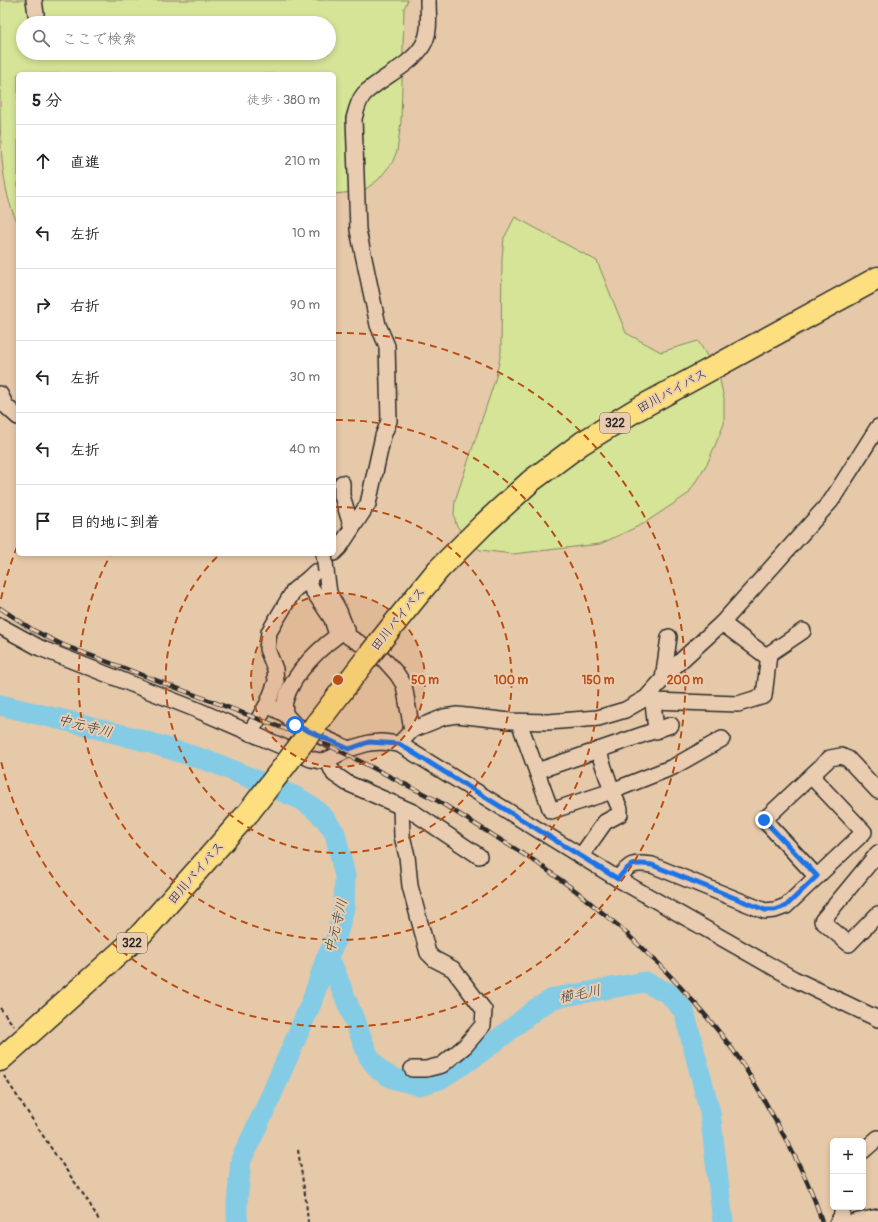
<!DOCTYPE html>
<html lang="ja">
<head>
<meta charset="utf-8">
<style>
  :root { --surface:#fff; --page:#f2f2f2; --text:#222; --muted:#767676; --line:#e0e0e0 }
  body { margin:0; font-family:Pangolin,"Klee One",sans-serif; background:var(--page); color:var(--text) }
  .controls { position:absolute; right:12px; bottom:12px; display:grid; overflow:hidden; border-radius:6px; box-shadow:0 2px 6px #0003 }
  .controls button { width:36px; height:36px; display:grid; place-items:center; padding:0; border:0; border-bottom:1px solid var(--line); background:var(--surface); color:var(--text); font:20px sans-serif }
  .stop { position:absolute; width:12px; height:12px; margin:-9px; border:3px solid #1a73e8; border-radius:50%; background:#fff }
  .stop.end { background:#1a73e8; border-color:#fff; box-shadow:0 1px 4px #0008 }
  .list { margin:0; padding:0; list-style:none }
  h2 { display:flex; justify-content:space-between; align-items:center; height:52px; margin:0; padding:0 16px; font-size:17px }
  h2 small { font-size:13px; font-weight:400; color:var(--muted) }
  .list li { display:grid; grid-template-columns:26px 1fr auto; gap:12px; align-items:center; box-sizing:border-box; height:72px; padding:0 16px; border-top:1px solid var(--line) }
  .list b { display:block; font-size:15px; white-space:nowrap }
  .list em { font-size:13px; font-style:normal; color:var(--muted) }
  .icon { flex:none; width:22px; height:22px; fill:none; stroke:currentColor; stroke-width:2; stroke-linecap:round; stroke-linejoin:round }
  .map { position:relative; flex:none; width:878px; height:1222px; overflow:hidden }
  .search { position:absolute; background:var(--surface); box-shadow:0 2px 6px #0003; left:16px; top:16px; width:320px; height:44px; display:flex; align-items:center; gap:10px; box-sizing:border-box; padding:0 14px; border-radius:22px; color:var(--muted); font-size:15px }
  .panel { position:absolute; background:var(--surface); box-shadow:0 2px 6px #0003; left:16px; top:72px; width:320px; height:484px; border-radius:6px }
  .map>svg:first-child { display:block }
  .green { fill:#d5e497; stroke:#808861; fill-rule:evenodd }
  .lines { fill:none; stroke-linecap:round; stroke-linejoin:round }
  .river { stroke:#84cce5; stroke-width:21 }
  .minor-casing { stroke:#2b2b2b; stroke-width:18 }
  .highway-casing { stroke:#2b2b2b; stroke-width:25 }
  .path { stroke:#2b2b2b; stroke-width:2; stroke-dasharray:4 3; stroke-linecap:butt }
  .minor { stroke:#eacdb1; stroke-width:15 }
  .highway { stroke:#fddf80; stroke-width:22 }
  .rail-casing { stroke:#2b2b2b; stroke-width:4.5 }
  .rail { stroke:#eacdb1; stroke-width:3; stroke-dasharray:9; stroke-linecap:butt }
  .minor-bridge-casing { stroke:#2b2b2b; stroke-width:18; stroke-linecap:butt }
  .highway-bridge-casing { stroke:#2b2b2b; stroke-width:25; stroke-linecap:butt }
  .minor-bridge { stroke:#eacdb1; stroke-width:15 }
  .highway-bridge { stroke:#fddf80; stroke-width:22 }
  .route { stroke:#1a73e8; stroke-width:5 }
  .ring { fill:none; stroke:#b94e14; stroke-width:2; stroke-dasharray:7 5 }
  .labels { text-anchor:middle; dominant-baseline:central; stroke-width:4; stroke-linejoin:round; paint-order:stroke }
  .shield { fill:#eacdb1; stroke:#645c53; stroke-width:1 }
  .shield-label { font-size:12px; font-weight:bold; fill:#2b2b2b }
  .street-label { font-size:13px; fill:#2b2b2b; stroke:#eacdb1 }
  .water-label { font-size:14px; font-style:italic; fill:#384347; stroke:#eacdb1 }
  .centre { fill:#b94e14; stroke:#eacdb1; stroke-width:2 }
  .ring-label { font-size:12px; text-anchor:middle; font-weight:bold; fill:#b94e14; stroke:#eacdb1; stroke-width:4; stroke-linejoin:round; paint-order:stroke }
</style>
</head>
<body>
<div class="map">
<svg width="878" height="1222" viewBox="0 0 878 1222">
  <rect width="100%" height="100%" fill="#e6c9a9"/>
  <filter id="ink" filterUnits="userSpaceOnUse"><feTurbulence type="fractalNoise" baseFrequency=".025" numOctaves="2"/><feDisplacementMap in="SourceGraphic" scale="8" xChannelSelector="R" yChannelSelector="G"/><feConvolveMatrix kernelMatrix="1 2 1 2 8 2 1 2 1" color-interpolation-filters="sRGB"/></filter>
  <g filter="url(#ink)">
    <g class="green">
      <path d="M0 0H408L404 8 401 122 397 151 392 163 378 180 363 191 334 194V74H18V223C0 192 0 132 0 95 0 63 0 32 0 0ZM23 23H329V53H23Z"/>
      <path d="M515 217 597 261 626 333 661 352 698 341 719 376 724 398V424L708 462 688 494 643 524 600 544 513 554 480 550 472 543 461 532 456 524 454 514 455 501 496 377 501 352 502 258 504 238Z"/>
    </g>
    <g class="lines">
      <g class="river">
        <path d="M0 705 80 724 138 739 215 763 298 798 311 806 325 819 335 833 345 876 344 908 335 942 326 959 312 1001 267 1105 241 1160 237 1203V1218L238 1222"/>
        <path d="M326 959 333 967 369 1057 379 1070 392 1078 418 1085 440 1079 470 1060 501 1037 537 1008 554 998 645 982 668 993 684 1011 710 1112 723 1222"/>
      </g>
      <defs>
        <g id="minor">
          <path d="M34 0 36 14"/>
          <path d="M0 394 6 406 18 417"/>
          <path d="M342 483V496L352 528"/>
          <path d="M334 553 339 548 368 504 383 436 389 421 387 346 378 325 358 230 354 119C356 111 358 101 364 94 381 77 411 66 423 45 431 32 428 15 428 0"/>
          <path d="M326 571 329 593 339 611 349 637 380 655 397 674 404 685 412 730"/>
          <path d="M315 572 309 578 310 586 332 619 337 635"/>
          <path d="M722 623 766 656 803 631"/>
          <path d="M0 626 40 648 195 709 311 759 320 761 327 760 349 749 369 743 382 742 399 744 618 879 794 979 878 1019"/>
          <path d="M347 629C322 645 293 672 285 701 284 705 285 710 285 714L295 725 349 749"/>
          <path d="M663 679 669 637"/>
          <path d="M652 692 656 731"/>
          <path d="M653 701 738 704 764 696 769 654"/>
          <path d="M285 714 267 705 276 682 275 669 267 649 269 632 294 590 309 578"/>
          <path d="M519 722 551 811 612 791 673 767 722 739"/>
          <path d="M250 733 267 705"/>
          <path d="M399 744 412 730 444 717 457 715 510 721 548 722 598 718 625 710 646 698 673 668 722 623 831 501 878 427"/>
          <path d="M327 760 334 774 347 783 413 812 479 856"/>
          <path d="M537 771 671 725"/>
          <path d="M401 807 402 836 407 856 410 886 428 953 434 959 453 969 484 1010 483 1025 465 1046 442 1065 426 1069H412"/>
          <path d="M878 853 822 921 849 944 878 914"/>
          <path d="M581 856 605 822 620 814V809L612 791 598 750"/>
          <path d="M817 877 764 820 830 758 841 756 848 759 878 791"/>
          <path d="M618 879C629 864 633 862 652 865L765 911 775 910 786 906 864 832 811 776"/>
          <path d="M863 1151 878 1138"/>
          <path d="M838 1222 842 1215V1207"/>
          <path d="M854 1222 878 1217"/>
        </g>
        <g id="highway">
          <path d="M394 624 438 570 484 524 531 481 582 443 636 410 878 278"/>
          <path d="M315 726 367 658"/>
          <path d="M0 1060 142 933 249 812"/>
        </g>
      </defs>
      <use href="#minor" class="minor-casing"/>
      <use href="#highway" class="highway-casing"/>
      <g class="path">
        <path d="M0 1008 14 1026"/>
        <path d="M4 1076 55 1154 88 1201 100 1222"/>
        <path d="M298 1150 306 1201 308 1222"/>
      </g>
      <use href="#minor" class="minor"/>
      <use href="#highway" class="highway"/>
      <defs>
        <path id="rail" d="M0 608 33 630 63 645 330 746 438 801 536 862 576 891 622 929 651 957 659 964C687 994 714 1023 738 1057 755 1082 769 1109 784 1136 799 1164 813 1191 822 1222"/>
      </defs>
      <use href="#rail" class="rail-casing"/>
      <use href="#rail" class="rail"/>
      <defs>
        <path id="minor-bridge" d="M324 554 326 571"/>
        <g id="highway-bridge">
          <path d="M367 658 394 624"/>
          <path d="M249 812 315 726"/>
        </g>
      </defs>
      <use href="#minor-bridge" class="minor-bridge-casing"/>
      <use href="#highway-bridge" class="highway-bridge-casing"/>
      <use href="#minor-bridge" class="minor-bridge"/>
      <use href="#highway-bridge" class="highway-bridge"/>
    </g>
  </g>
  <g class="lines" filter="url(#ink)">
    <path class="route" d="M295 725 349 749 369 742 399 744 618 879C629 864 633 862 652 865L765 910H775L786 906 817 876 764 820"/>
  </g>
  <circle cx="338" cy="680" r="87" fill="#b94e14" fill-opacity=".12"/>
  <g class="ring">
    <circle cx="338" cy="680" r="87"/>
    <path d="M335 507A173 173 0 1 1 219 555"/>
    <path d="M336 420A260 260 0 1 1 110 556"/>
    <path d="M1 599A347 347 0 0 1 17 547M335 333A347 347 0 1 1 1 761"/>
  </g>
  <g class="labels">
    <g class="shield">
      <rect x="600" y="413" width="30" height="20" rx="3"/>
      <rect x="117" y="933" width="30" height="20" rx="3"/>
    </g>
    <g class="shield-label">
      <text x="615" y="423">322</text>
      <text x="132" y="943">322</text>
    </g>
    <g class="street-label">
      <text transform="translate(672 391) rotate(-29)">田川バイパス</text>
      <text transform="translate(398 619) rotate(-51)">田川バイパス</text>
      <text transform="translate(196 873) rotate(-49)">田川バイパス</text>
    </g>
    <g class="water-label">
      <text transform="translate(85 726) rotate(14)">中元寺川</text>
      <text transform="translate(336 926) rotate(-76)">中元寺川</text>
      <text transform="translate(580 994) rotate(-11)">櫛毛川</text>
    </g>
  </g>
  <circle cx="338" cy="680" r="6" class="centre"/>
  <g class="ring-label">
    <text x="425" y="684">50 m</text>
    <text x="511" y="684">100 m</text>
    <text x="598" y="684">150 m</text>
    <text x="685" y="684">200 m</text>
  </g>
</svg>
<div class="controls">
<button>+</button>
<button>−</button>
</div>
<div class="stop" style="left:295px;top:725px"></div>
<div class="stop end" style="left:764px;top:820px"></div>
<div class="search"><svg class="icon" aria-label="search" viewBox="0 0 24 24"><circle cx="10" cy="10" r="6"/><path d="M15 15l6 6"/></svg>ここで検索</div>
<section class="panel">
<h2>5 分<small>徒歩 · 380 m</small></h2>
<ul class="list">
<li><svg class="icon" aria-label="ahead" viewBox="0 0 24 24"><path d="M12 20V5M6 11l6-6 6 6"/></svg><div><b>直進</b></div><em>210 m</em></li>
<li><svg class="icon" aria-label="left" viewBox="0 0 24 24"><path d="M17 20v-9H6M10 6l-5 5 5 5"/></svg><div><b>左折</b></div><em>10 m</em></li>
<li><svg class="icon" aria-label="right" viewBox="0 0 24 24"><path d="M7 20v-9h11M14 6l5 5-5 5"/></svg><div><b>右折</b></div><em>90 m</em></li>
<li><svg class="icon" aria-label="left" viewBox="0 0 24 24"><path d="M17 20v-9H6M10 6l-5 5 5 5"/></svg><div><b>左折</b></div><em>30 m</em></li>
<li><svg class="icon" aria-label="left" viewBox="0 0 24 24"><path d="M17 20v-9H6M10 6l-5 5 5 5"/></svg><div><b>左折</b></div><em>40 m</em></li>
<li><svg class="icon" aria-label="arrive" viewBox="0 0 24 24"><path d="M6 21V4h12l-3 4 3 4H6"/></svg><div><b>目的地に到着</b></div></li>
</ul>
</section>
</div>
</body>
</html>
